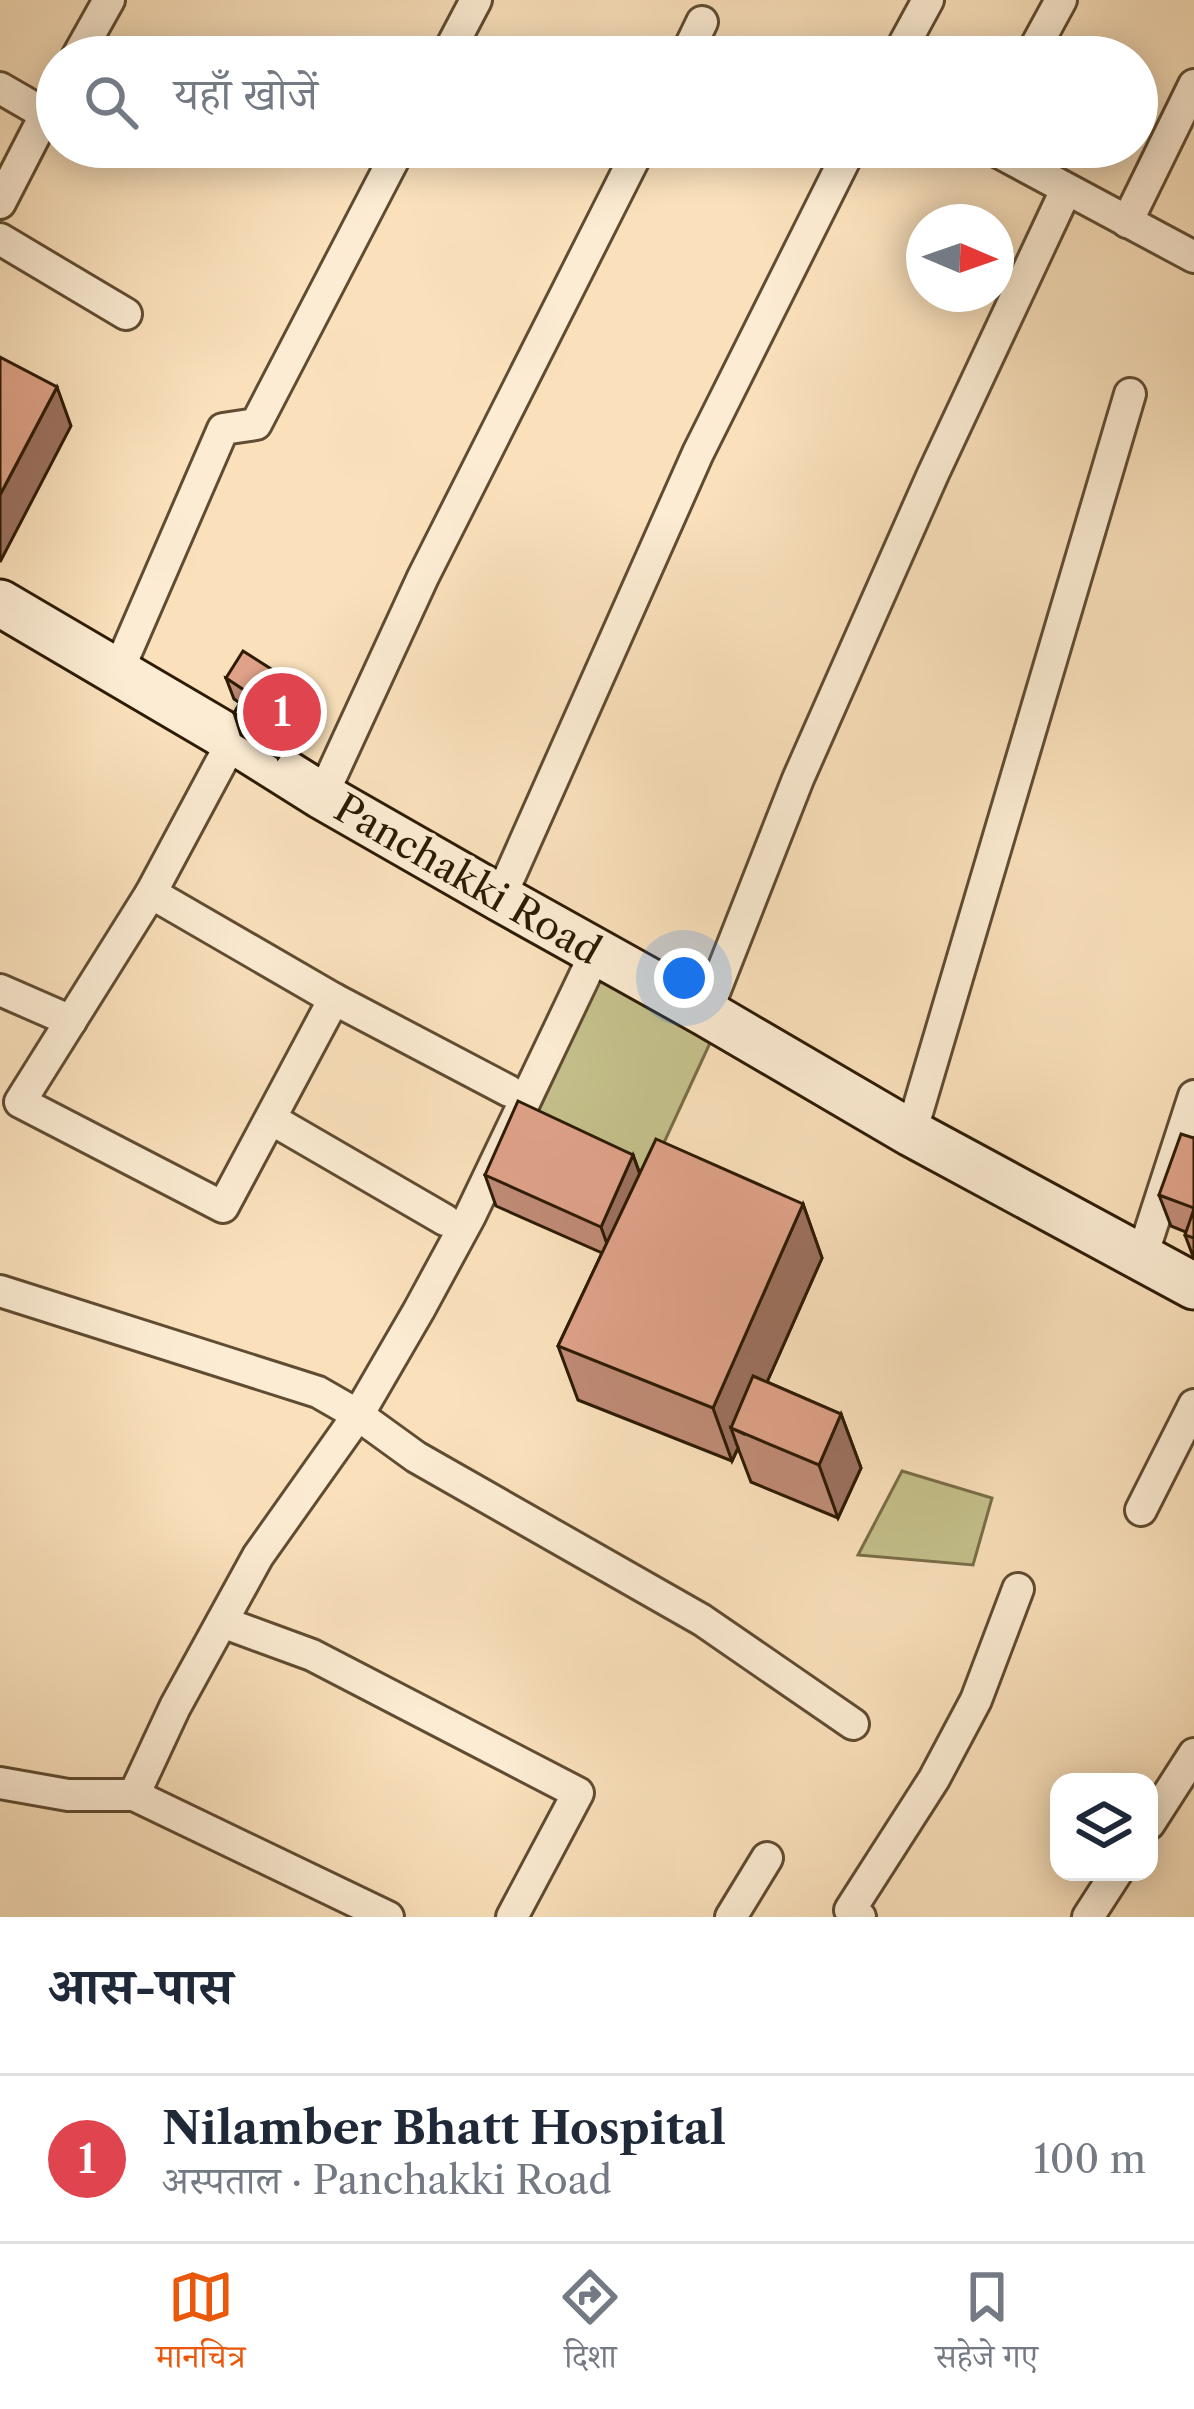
<!DOCTYPE html>
<html lang="hi">
<head>
<meta charset="utf-8">
<style>
  :root { --surface:#fff; --page:#f6f6f7; --text:#1f2937; --muted:#747a83; --line:#e0e1e3; --accent:#ea580c }
  body { margin:0; font-family:"Libre Caslon Text","Noto Serif Devanagari",serif; background:var(--page); color:var(--text) }
  .controls { position:absolute; right:36px; bottom:36px; display:grid; overflow:hidden; border-radius:24px; box-shadow:0 6px 30px #0003 }
  .controls button { width:108px; height:108px; display:grid; place-items:center; padding:0; border:0; border-bottom:3px solid var(--line); background:var(--surface); color:var(--text); font:60px sans-serif }
  .compass { position:absolute; left:906px; top:204px; width:108px; height:108px; border-radius:50%; background:var(--surface); box-shadow:0 6px 30px #0003; rotate:92deg }
  .you { position:absolute; left:684px; top:978px; width:42px; height:42px; margin:-30px; border:9px solid #fff; border-radius:50%; background:#1a73e8; box-shadow:0 0 0 18px #1a73e833 }
  .badge { display:grid; place-items:center; width:78px; height:78px; border-radius:50%; background:var(--accent); color:#fff; font-size:39px; font-weight:700 }
  .pin { position:absolute; translate:-50% -50%; border:6px solid #fff; box-shadow:0 3px 12px #0006 }
  .list { margin:0; padding:0; list-style:none }
  h2 { display:flex; justify-content:space-between; align-items:center; height:156px; margin:0; padding:0 48px; font-size:51px }
  h2 small { font-size:39px; font-weight:400; color:var(--muted) }
  .list li { display:grid; grid-template-columns:78px 1fr auto; gap:36px; align-items:center; box-sizing:border-box; height:168px; padding:0 48px; border-top:3px solid var(--line) }
  .list b { display:block; font-size:45px; white-space:nowrap }
  .list p { margin:0; font-size:39px; white-space:nowrap; color:var(--muted) }
  .list em { font-size:39px; font-style:normal; color:var(--muted) }
  .icon { flex:none; width:66px; height:66px; fill:none; stroke:currentColor; stroke-width:2; stroke-linecap:round; stroke-linejoin:round }
  .map { position:relative; flex:none; width:1194px; height:1917px; overflow:hidden }
  .search { position:absolute; background:var(--surface); box-shadow:0 6px 30px #0003; left:36px; right:36px; top:36px; height:132px; display:flex; align-items:center; gap:30px; box-sizing:border-box; padding:0 42px; border-radius:66px; color:var(--muted); font-size:45px }
  .sheet { height:324px; background:var(--surface) }
  nav { display:flex; justify-content:space-around; align-items:center; box-sizing:border-box; height:168px; border-top:3px solid var(--line); background:var(--surface); font-size:33px; color:var(--muted) }
  nav a { display:grid; justify-items:center; gap:6px }
  nav .on { color:var(--accent) }
  .map>svg:first-child { display:block }
  .green { fill:#c5c18c; stroke:#796e48; stroke-width:3 }
  .lines { fill:none; stroke-linecap:round; stroke-linejoin:round }
  .street-casing { stroke:#604c32; stroke-width:36 }
  .secondary-casing { stroke:#2d1b04; stroke-width:51 }
  .street { stroke:#fcecd3; stroke-width:30 }
  .secondary { stroke:#fcecd3; stroke-width:45 }
  .wall { fill:#c08b76; stroke:#2d1b04; stroke-width:3 }
  .shaded-wall { fill:#9c7160; stroke:#2d1b04; stroke-width:3 }
  .building { fill:#dfa289; stroke:#2d1b04; stroke-width:3 }
  .labels { text-anchor:middle; dominant-baseline:central; stroke-width:9; stroke-linejoin:round; paint-order:stroke }
  .street-label { font-size:39px; fill:#2d1b04; stroke:#fcecd3 }
</style>
</head>
<body>
<div class="map">
<svg width="1194" height="1917" viewBox="0 0 1194 1917">
  <rect width="100%" height="100%" fill="#fae1bc"/>
  <filter id="stains"><feTurbulence type="fractalNoise" baseFrequency=".00167" numOctaves="4"/><feColorMatrix values="0 0 0 0 .2 0 0 0 0 .09 0 0 0 0 .02 0 0 0 .5 -.17"/></filter>
  <radialGradient id="worn" r=".72"><stop offset=".6" stop-color="#630" stop-opacity="0"/><stop offset="1" stop-color="#630" stop-opacity=".3"/></radialGradient>
  <g class="green">
    <path d="M599 979 710 1043 644 1186 529 1132Z"/>
    <path d="M902 1471 992 1498 973 1565 858 1555Z"/>
  </g>
  <g class="lines">
    <defs>
      <g id="street">
        <path d="M77 57 109 0"/>
        <path d="M446 57 476 0"/>
        <path d="M685 57 702 22"/>
        <path d="M897 57 928 0"/>
        <path d="M1030 57 1061 0"/>
        <path d="M0 88 45 114"/>
        <path d="M989 147 1194 257"/>
        <path d="M0 203 57 92"/>
        <path d="M1127 222 1194 85"/>
        <path d="M0 239 126 314"/>
        <path d="M118 671 223 429 256 424 400 147"/>
        <path d="M233 740 151 893 20 1102 223 1207 334 999"/>
        <path d="M322 796 423 577 640 147"/>
        <path d="M151 893 334 999 509 1091"/>
        <path d="M500 898 698 453 851 147"/>
        <path d="M0 990 71 1021"/>
        <path d="M706 1013 798 779 933 474 1066 190"/>
        <path d="M271 1119 445 1220"/>
        <path d="M911 1133 1130 394"/>
        <path d="M1142 1256 1194 1096"/>
        <path d="M0 1291 318 1392 358 1415 416 1457 702 1620 853 1724"/>
        <path d="M1141 1510 1194 1405"/>
        <path d="M222 1622 312 1655 578 1793 512 1917"/>
        <path d="M0 1783 68 1795H134L175 1707 258 1556 358 1415 419 1310 470 1216 596 952"/>
        <path d="M134 1795 388 1917"/>
        <path d="M1149 1824 1194 1754"/>
        <path d="M731 1917 767 1858"/>
        <path d="M860 1917 850 1910 934 1779 976 1700 1018 1589"/>
        <path d="M1088 1917 1117 1872"/>
      </g>
      <path id="secondary" d="M0 603 233 740 322 796 500 898 706 1013 911 1133 1194 1286"/>
    </defs>
    <use href="#street" class="street-casing"/>
    <use href="#secondary" class="secondary-casing"/>
    <use href="#street" class="street"/>
    <use href="#secondary" class="secondary"/>
  </g>
  <g class="wall">
    <path d="M226 678 308 709 278 758 241 735 234 713 240 703 234 699Z"/>
    <path d="M1194 1138V1259L1185 1235 1186 1232 1171 1226 1159 1195Z"/>
    <path d="M633 1155 640 1174 803 1204 822 1258 767 1382 841 1414 861 1468 838 1518 751 1482 738 1448 732 1461 578 1400 558 1346 602 1253 496 1206 485 1175Z"/>
  </g>
  <g class="shaded-wall">
    <path d="M57 387 71 426 0 562V495Z"/>
    <path d="M301 688 308 709 278 758 270 736Z"/>
    <path d="M633 1155 644 1186 612 1258 601 1227Z"/>
    <path d="M803 1204 822 1258 744 1434 731 1428 738 1448 732 1461 713 1408Z"/>
    <path d="M841 1414 861 1468 838 1518 819 1465Z"/>
  </g>
  <g class="building">
    <path d="M0 357 57 387 0 495Z"/>
    <path d="M243 651 301 688 270 736 234 713 247 692 226 678Z"/>
    <path d="M518 1101 633 1155 601 1227 485 1175Z"/>
    <path d="M1181 1134 1194 1138V1208L1159 1195Z"/>
    <path d="M656 1139 803 1204 713 1408 558 1346Z"/>
    <path d="M1194 1209V1238L1185 1235Z"/>
    <path d="M753 1376 841 1414 819 1465 731 1428Z"/>
  </g>
  <g class="labels">
    <g class="street-label">
      <text transform="translate(468 879) rotate(30)">Panchakki Road</text>
    </g>
  </g>
  <rect width="100%" height="100%" filter="url(#stains)"/>
  <rect width="100%" height="100%" fill="url(#worn)"/>
</svg>
<div class="controls">
<button><svg class="icon" aria-label="layers" viewBox="0 0 24 24"><path d="M12 4l9 5-9 5-9-5zM3 14l9 5 9-5"/></svg></button>
</div>
<svg class="compass" viewBox="-18 -18 36 36"><path d="M0-13l5 13h-10z" fill="#e53935"/><path d="M0 13l5-13h-10z" fill="#747a83"/></svg>
<div class="you"></div>
<div class="pin badge" style="left:282px;top:712px;background:#e0444e">1</div>
<div class="search"><svg class="icon" aria-label="search" viewBox="0 0 24 24"><circle cx="10" cy="10" r="6"/><path d="M15 15l6 6"/></svg>यहाँ खोजें</div>
</div>
<section class="sheet">
<h2>आस-पास<small></small></h2>
<ul class="list">
<li><span class="badge" style="background:#e0444e">1</span><div><b>Nilamber Bhatt Hospital</b><p>अस्पताल · Panchakki Road</p></div><em>100 m</em></li>
</ul>
</section>
<nav>
<a class="on"><svg class="icon" aria-label="map" viewBox="0 0 24 24"><path d="M3 6l6-2 6 2 6-2v14l-6 2-6-2-6 2zM9 4v14M15 6v14"/></svg>मानचित्र</a>
<a><svg class="icon" aria-label="directions" viewBox="0 0 24 24"><path d="M12 3l9 9-9 9-9-9zM9 14v-3h6M13 9l2 2-2 2"/></svg>दिशा</a>
<a><svg class="icon" aria-label="saved" viewBox="0 0 24 24"><path d="M7 4h10v16l-5-4-5 4z"/></svg>सहेजे गए</a>
</nav>
</body>
</html>
